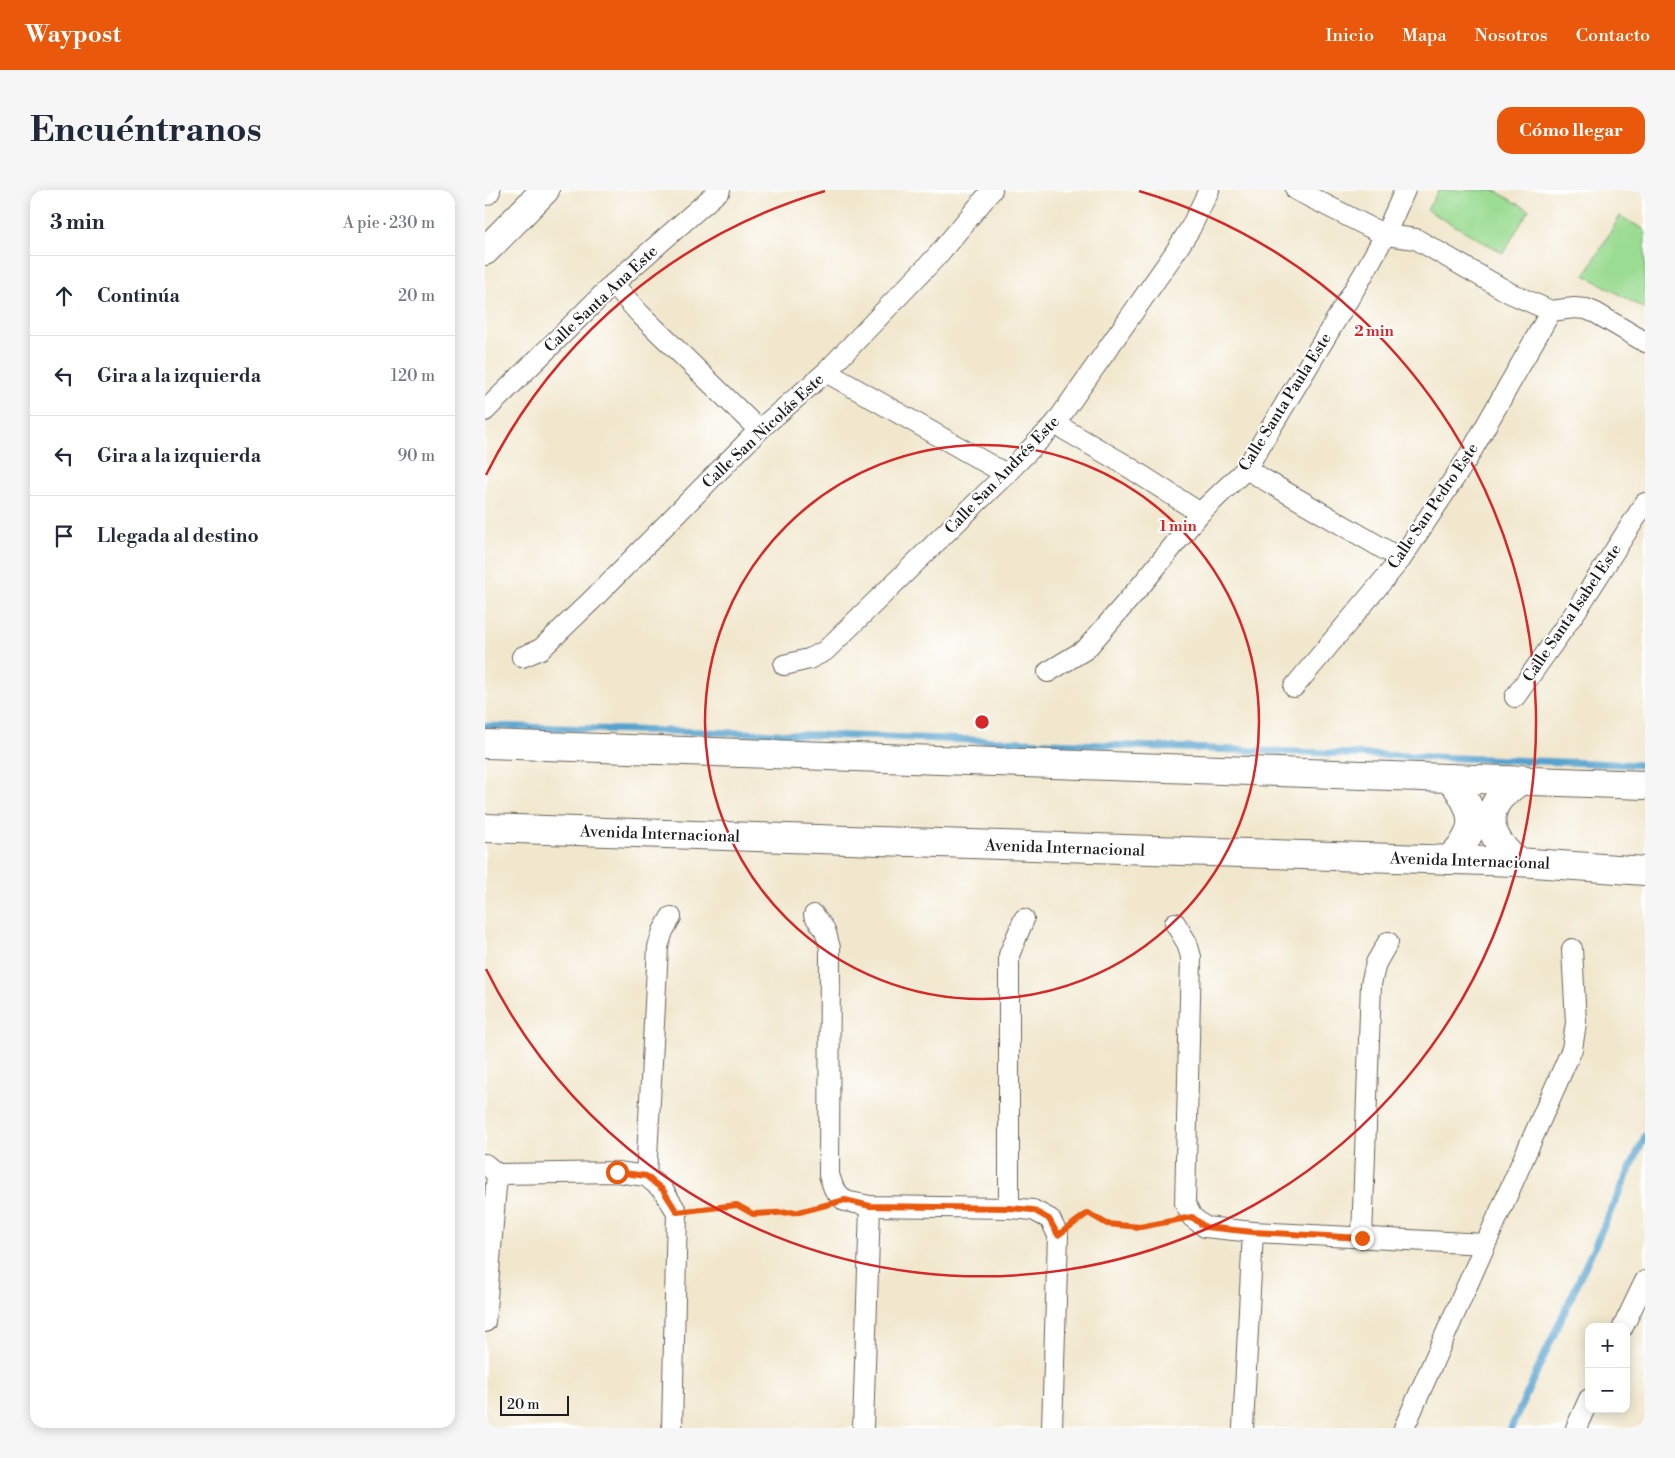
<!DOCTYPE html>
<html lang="es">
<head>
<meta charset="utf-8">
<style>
  :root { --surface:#fff; --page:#f6f6f7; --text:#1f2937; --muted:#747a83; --line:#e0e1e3; --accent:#ea580c }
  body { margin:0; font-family:"Libre Bodoni",serif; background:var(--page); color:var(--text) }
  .controls { position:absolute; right:15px; bottom:15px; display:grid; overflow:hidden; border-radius:10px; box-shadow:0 2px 12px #0003 }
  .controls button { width:45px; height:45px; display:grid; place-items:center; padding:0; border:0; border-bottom:1px solid var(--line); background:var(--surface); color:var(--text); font:25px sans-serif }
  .scale { position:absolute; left:15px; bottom:12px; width:69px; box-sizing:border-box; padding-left:5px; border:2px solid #1c1c1c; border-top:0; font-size:14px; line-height:18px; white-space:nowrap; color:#1c1c1c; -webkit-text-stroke:4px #fff; paint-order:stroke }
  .stop { position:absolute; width:15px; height:15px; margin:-11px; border:4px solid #ea580c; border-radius:50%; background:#fff }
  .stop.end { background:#ea580c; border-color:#fff; box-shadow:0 1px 5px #0008 }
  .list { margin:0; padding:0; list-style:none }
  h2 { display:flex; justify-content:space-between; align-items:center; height:65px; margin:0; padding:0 20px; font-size:21px }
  h2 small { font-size:16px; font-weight:400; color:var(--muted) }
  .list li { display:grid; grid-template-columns:32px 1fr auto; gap:15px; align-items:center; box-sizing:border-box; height:80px; padding:0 20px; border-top:1px solid var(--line) }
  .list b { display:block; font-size:19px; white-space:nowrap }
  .list em { font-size:16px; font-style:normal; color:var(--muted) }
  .icon { flex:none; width:28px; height:28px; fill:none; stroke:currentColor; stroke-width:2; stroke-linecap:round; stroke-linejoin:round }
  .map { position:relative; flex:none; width:1160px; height:1238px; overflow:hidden; border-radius:15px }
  header { display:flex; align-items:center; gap:30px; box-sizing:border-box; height:70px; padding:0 25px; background:var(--accent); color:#fff }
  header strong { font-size:24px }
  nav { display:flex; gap:28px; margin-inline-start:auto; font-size:18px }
  .intro { display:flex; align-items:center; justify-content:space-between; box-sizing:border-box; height:120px; padding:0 30px }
  h1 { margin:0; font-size:35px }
  .button { padding:12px 22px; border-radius:15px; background:var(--accent); color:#fff; font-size:18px; font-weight:700 }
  main { display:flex; gap:30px; padding:0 30px }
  aside { flex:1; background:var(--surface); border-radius:15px; box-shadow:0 2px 12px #0003 }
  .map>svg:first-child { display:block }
  .green { fill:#9bdc93; stroke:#5c7c58 }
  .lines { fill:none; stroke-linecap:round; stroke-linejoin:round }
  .stream { stroke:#54a2ce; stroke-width:7 }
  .minor-casing { stroke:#67635a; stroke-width:22 }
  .secondary-casing { stroke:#67635a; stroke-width:30 }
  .primary-casing { stroke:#67635a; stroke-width:30 }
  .path { stroke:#67635a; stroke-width:3; stroke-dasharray:4 4; stroke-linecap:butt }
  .minor { stroke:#fff; stroke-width:20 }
  .secondary { stroke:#fff; stroke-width:28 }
  .primary { stroke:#fff; stroke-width:28 }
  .route { stroke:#ea580c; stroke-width:6 }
  .ring { fill:none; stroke:#d62828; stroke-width:2.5 }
  .labels { text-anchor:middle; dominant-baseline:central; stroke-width:4; stroke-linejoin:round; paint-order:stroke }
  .street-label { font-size:16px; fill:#1c1c1c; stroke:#fff }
  .centre { fill:#d62828; stroke:#fff; stroke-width:2.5 }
  .ring-label { font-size:15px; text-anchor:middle; font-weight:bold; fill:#d62828; stroke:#fff; stroke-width:4; stroke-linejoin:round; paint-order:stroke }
</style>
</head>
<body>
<header>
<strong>Waypost</strong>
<nav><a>Inicio</a><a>Mapa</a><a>Nosotros</a><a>Contacto</a></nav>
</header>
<div class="intro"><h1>Encuéntranos</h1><a class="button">Cómo llegar</a></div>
<main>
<aside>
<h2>3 min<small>A pie · 230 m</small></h2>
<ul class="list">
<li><svg class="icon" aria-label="ahead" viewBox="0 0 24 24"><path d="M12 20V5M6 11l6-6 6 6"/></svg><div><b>Continúa</b></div><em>20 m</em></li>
<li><svg class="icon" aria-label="left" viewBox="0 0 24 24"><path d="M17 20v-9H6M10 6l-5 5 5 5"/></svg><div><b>Gira a la izquierda</b></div><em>120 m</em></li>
<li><svg class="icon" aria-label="left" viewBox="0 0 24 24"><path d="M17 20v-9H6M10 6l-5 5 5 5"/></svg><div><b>Gira a la izquierda</b></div><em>90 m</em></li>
<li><svg class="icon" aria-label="arrive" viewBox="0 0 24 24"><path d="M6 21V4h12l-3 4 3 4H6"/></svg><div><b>Llegada al destino</b></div></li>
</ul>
</aside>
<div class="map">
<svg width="1160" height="1238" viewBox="0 0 1160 1238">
  <rect width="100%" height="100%" fill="#fff"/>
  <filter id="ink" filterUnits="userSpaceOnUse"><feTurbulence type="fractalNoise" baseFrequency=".02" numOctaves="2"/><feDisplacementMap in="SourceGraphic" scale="10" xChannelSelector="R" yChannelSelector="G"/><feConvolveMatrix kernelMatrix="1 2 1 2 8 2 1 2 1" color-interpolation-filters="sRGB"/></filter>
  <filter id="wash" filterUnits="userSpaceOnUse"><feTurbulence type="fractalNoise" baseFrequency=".0096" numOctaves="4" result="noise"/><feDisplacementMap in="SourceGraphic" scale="20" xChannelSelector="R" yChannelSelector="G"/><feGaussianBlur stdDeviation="1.12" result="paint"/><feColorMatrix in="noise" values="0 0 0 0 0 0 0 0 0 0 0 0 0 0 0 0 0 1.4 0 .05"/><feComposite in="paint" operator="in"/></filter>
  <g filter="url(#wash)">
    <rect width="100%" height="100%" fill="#f1e7cd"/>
    <g class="green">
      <path d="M954 0H1009L1044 20 1018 63 942 20Z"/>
      <path d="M1135 26 1160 40V119L1100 85Z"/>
    </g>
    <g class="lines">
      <g class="stream">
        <path d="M0 536 404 547 1160 575"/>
        <path d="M1026 1238 1160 946"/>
      </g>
    </g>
  </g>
  <g filter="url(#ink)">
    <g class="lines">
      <defs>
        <g id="minor">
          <path d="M811 0 900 45 931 49 1025 103 1066 121 1089 118 1101 119 1111 123 1160 152"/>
          <path d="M128 94 155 124 274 240"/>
          <path d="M341 182 521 284"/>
          <path d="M0 221 128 94 235 0"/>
          <path d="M570 234 639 274 715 323"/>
          <path d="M761 279 916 369"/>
          <path d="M37 467 56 459 108 409 274 240 341 182 452 66 507 0"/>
          <path d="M299 475 324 469 340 461 521 284 570 234 689 64 705 39 724 0"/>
          <path d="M563 482 601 459 658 393 715 323 761 279 878 85 900 45 920 0"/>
          <path d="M809 497 916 369 982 269 1066 121"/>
          <path d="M1030 507 1091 421 1160 313"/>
          <path d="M329 725 340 740 345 758 344 985 349 999 360 1011 385 1016 524 1018 548 1020 565 1029 573 1045 567 1238"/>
          <path d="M690 733 702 753 706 767 700 1013 707 1027 720 1037 768 1042 1000 1054"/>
          <path d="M0 974 12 984 132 982 161 986 178 1000 192 1022 187 1238"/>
          <path d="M161 986 173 757 178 741 186 727"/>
          <path d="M524 1018V765L539 729"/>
          <path d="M877 1048 886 794 891 773 903 752"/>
          <path d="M0 1132 12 984"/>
          <path d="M1138 1137 1160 1091"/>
          <path d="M378 1238 385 1016"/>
          <path d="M758 1238 768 1042"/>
          <path d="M919 1238 1087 859 1091 833 1087 759"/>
          <path d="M1091 1238 1104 1209"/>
        </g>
        <g id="secondary">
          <path d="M0 1 1 0"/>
          <path d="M0 61 60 0"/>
        </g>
        <g id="primary">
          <path d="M0 554 1160 595"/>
          <path d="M0 638 1032 672 1160 681"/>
          <path d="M963 670C996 641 991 622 966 588"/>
          <path d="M1032 672C1014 656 996 635 1013 610 1019 602 1029 595 1038 589"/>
        </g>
      </defs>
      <use href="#minor" class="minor-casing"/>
      <use href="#secondary" class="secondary-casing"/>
      <use href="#primary" class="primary-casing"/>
      <g class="path">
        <path d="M212 1019 252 1015 268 1024 314 1022 337 1016"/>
        <path d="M590 1032 603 1023 622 1034 655 1037 685 1031"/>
      </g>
      <use href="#minor" class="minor"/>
      <use href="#secondary" class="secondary"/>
      <use href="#primary" class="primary"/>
    </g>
  </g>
  <g class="lines" filter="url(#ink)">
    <path class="route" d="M132 982 161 986 178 1000 192 1022 252 1015 268 1024 314 1022 360 1010 385 1016 524 1018 548 1020 564 1029 573 1045 603 1023 622 1034 655 1037 707 1027 720 1037 768 1042 877 1048"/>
  </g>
  <g class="ring">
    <circle cx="497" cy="532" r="277"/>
    <path d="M1 285A554 554 0 0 1 340 1M654 1A554 554 0 1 1 1 779"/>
  </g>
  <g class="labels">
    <g class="street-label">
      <text transform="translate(116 109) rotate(-43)">Calle Santa Ana Este</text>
      <text transform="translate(800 212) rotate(-58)">Calle Santa Paula Este</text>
      <text transform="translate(278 241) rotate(-43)">Calle San Nicolás Este</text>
      <text transform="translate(517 285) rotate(-46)">Calle San Andrés Este</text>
      <text transform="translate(948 316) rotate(-56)">Calle San Pedro Este</text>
      <text transform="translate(1087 423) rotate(-56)">Calle Santa Isabel Este</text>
      <text transform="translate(175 644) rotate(2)">Avenida Internacional</text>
      <text transform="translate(580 658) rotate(2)">Avenida Internacional</text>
      <text transform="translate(985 671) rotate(2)">Avenida Internacional</text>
    </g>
  </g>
  <circle cx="497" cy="532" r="8" class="centre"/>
  <g class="ring-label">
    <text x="889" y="146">2 min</text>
    <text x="693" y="341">1 min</text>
  </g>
</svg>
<div class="controls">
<button>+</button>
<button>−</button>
</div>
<div class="scale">20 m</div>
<div class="stop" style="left:132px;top:982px"></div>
<div class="stop end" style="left:877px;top:1048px"></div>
</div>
</main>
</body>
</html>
